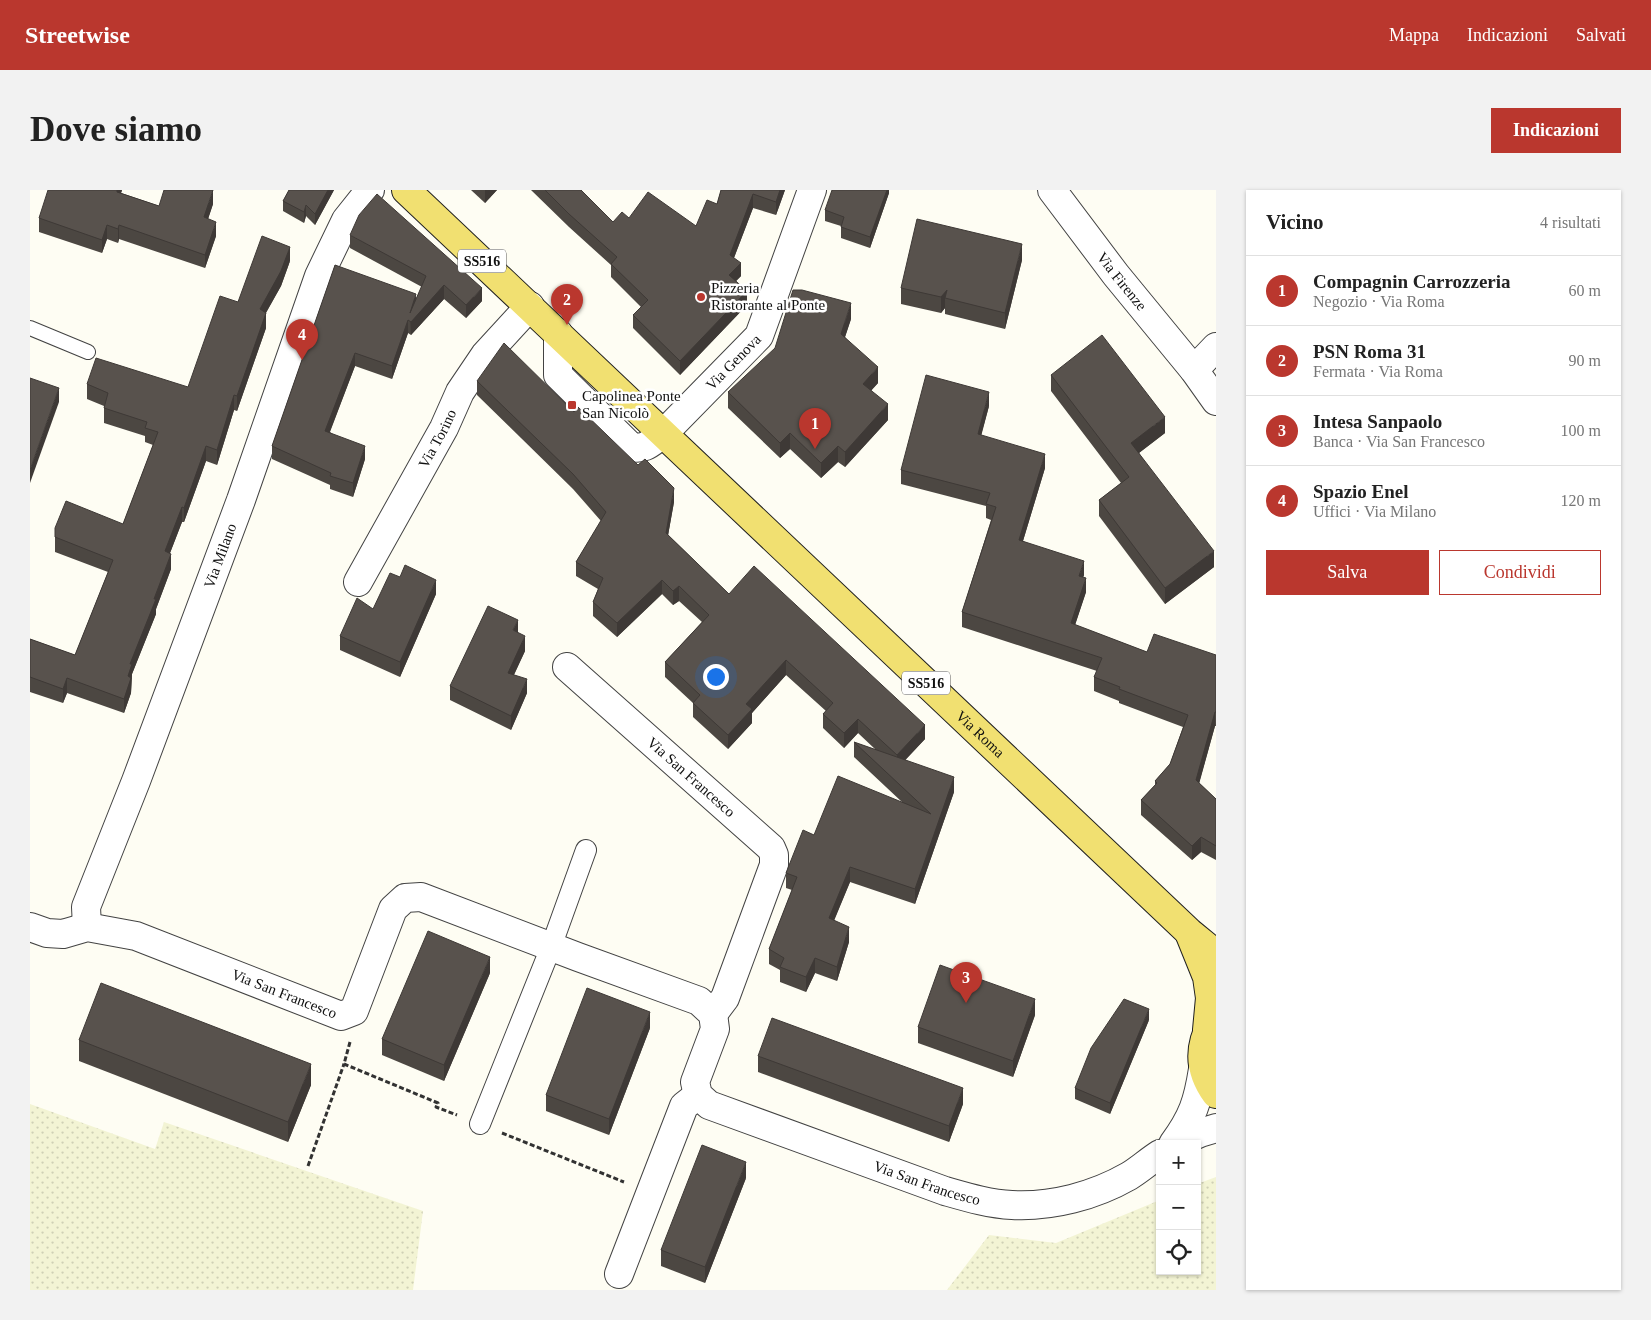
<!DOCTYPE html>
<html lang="it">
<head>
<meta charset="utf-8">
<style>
  :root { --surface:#fff; --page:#f2f2f2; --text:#222; --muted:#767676; --line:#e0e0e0; --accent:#ba372e }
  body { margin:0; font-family:"Times New Roman",serif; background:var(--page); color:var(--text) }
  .controls { position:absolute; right:15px; bottom:15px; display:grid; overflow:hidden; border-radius:0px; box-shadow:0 1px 4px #0004 }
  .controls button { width:45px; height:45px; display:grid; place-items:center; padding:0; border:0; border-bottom:1px solid var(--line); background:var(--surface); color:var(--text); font:25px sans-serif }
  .you { position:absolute; left:685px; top:486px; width:18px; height:18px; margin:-12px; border:4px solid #fff; border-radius:50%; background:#1a73e8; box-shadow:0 0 0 8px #1a73e833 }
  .badge { display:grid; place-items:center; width:32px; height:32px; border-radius:50%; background:var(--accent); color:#fff; font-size:16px; font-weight:700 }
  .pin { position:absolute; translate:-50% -41px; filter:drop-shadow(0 1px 2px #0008) }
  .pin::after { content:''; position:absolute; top:26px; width:18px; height:15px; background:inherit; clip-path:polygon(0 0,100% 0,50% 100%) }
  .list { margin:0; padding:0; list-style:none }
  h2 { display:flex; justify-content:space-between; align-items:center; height:65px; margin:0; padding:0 20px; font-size:21px }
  h2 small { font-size:16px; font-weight:400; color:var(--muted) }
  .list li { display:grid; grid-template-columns:32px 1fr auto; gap:15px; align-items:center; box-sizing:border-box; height:70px; padding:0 20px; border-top:1px solid var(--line) }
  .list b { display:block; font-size:19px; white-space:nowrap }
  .list p { margin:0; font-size:16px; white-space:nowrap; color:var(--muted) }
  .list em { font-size:16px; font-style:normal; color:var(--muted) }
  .actions { display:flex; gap:10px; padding:15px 20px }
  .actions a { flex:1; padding:11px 0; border:1px solid var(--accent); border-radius:0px; text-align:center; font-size:18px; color:var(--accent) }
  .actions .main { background:var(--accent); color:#fff }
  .icon { flex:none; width:28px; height:28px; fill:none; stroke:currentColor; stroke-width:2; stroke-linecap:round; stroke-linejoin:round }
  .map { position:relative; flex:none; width:1186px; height:1100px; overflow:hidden; border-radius:0px }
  header { display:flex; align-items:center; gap:30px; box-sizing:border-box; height:70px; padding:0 25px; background:var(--accent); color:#fff }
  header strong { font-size:24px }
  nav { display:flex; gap:28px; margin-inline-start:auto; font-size:18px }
  .intro { display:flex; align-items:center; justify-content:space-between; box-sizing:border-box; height:120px; padding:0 30px }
  h1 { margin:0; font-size:35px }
  .button { padding:12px 22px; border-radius:0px; background:var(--accent); color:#fff; font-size:18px; font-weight:700 }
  main { display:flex; gap:30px; padding:0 30px }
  aside { flex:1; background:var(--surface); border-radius:0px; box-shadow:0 1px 4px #0004 }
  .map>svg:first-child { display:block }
  .farmland { fill:url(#farmland-dots) }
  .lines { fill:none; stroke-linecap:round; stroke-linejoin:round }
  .service-casing { stroke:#434343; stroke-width:16 }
  .pedestrian-casing { stroke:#434343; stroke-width:22 }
  .minor-casing { stroke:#434343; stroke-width:30 }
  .tertiary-casing { stroke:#434343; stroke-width:30 }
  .primary-casing { stroke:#212121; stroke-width:30 }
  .path { stroke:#323232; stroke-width:3; stroke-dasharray:5 2.5; stroke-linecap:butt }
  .service { stroke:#fff; stroke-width:14 }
  .pedestrian { stroke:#fff; stroke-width:20 }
  .minor { stroke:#fff; stroke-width:28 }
  .tertiary { stroke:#fff; stroke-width:28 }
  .primary { stroke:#f1e071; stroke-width:28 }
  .wall { fill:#4c4742 }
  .shaded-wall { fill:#3e3936 }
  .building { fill:#58524d; stroke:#3e3936 }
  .poi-dot { fill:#ba372e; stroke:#fff; stroke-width:2 }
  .labels { text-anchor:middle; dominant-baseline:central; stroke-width:5; stroke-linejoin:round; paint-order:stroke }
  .shield { fill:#fff; stroke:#585858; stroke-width:1 }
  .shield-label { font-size:14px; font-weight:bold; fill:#101010 }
  .street-label { font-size:15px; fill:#101010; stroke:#fff }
  .poi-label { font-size:15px; fill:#101010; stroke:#fff; text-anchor:start }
</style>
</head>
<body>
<header>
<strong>Streetwise</strong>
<nav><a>Mappa</a><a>Indicazioni</a><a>Salvati</a></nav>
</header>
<div class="intro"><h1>Dove siamo</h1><a class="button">Indicazioni</a></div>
<main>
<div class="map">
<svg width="1186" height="1100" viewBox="0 0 1186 1100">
  <defs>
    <pattern id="farmland-dots" width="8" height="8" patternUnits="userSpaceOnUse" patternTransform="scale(1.25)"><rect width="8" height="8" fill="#f3f4d4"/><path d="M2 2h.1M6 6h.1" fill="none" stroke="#cfd0b5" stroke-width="1.8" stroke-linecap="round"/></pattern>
  </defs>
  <rect width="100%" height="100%" fill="#fefdf3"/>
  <g class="farmland">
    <path d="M0 914 125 959 134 932 393 1021 383 1100H0Z"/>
    <path d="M1186 987V1100H917L959 1045 1026 1053 1130 1010V1081H1167V994Z"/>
  </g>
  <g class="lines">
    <defs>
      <path id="service" d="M0 138 58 162"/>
      <path id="pedestrian" d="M450 934 521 757 556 660"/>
      <g id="minor">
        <path id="s1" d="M528 143V185L601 257C616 260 621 252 633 244L729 146 782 0"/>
        <path d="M1164 180 1186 157"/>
        <path id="s2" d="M328 392 414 238 430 202 455 165 500 116"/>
        <path id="s3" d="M537 477 741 658 744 665V675L695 808 683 824"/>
        <path id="s4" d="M0 737 17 743 33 744 57 737 106 746 311 826 324 821 363 719 375 708 391 707 548 767 669 811 683 824 685 839 665 892 668 905 679 915 915 1001C936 1007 959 1014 982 1015 1022 1017 1064 1006 1099 986 1109 980 1119 971 1130 964"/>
        <path id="s5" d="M57 737 56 717 106 591 211 310 289 86 316 30 340 0"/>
        <path d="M1143 954C1163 927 1168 911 1173 879"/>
        <path d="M1145 954 1170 943 1186 938"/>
        <path d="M589 1084 654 916 668 905"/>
      </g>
      <g id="tertiary">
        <path id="s6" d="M1022 0 1086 85 1164 180 1186 211"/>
      </g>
      <g id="primary">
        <path id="s7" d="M376 0 1159 742 1186 764"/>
        <path d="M1160 745 1177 787 1180 808 1177 840"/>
        <path d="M1186 826C1169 852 1167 878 1186 904"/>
      </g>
    </defs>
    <use href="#service" class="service-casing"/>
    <use href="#pedestrian" class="pedestrian-casing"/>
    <use href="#minor" class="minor-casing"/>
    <use href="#tertiary" class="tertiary-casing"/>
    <use href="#primary" class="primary-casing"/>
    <g class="path">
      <path d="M320 852 314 874 408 913 406 917 427 925"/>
      <path d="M472 943 594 992"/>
      <path d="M278 976 314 874"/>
    </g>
    <use href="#service" class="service"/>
    <use href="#pedestrian" class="pedestrian"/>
    <use href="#minor" class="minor"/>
    <use href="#tertiary" class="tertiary"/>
    <use href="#primary" class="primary"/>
  </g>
  <g class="wall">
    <path d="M92 0 91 3 129 16 183 14 178 29 186 46 175 78 89 49 88 53 77 49 72 63 9 42V28Z"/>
    <path d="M259 0H304L285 35 276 26 274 33 253 21V11Z"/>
    <path d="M441 0H467L455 13Z"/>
    <path d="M501 0H551L583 32 599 28 666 36 687 14 691 0H755L746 25 723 18 704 68 711 86 706 91 717 115 650 185 603 138V125L611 117 581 87V75L539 37Z"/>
    <path d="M859 0V3L840 58 811 48V36L795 31V20Z"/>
    <path d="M320 45 452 111 436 128 414 109 381 145 378 143 362 189 325 176 300 242 335 269 323 307 300 299V295L242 269V256L305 75 386 109 392 97 320 58Z"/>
    <path d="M992 70 975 139 915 124V118L911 123 871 114V98Z"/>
    <path d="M260 71 251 96 236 123V138L207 221 204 220 187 275 176 271 154 332H152L140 363 141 379 126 419V424L102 484 101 503 94 523 37 503 33 513 0 502V449L45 465 78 382 25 362V338L93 334 123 255 115 252V246L74 233V216L57 209V194L158 197 208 112Z"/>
    <path d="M821 129 815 147 848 193 841 200 858 230 815 277 808 272 791 288 760 259 750 268 698 218V202Z"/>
    <path d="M1021 185 1135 243 1109 263 1184 377 1135 414 1069 326V310L1091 293 1021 201Z"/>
    <path d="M447 191 544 222 644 312 638 345 699 404 895 549 875 570 924 602 885 714 820 692 804 730 819 752 807 791 785 783 776 802 750 792V780L739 774V759L762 700 756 698V683L784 645 872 612 824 567V552L846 560 828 543 814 558 793 538V524L796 521 756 485 722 523V533L698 559 663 527V513L635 487V472L672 432 649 411 643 415 632 404 587 447 563 426V412L568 399 546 386V372L571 331 543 299 447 205Z"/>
    <path d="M959 216 951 245 1015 278 993 351 1054 385 1053 387 1056 402 1045 435 1117 462 1186 465V536H1185L1169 593 1186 609V670L1171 662 1162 670 1111 625V610L1125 595V591L1140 574 1153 537 1089 513V511L1064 501V487L1067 481 932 437V422L961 330 956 328V316L871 294V280Z"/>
    <path d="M370 387 406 404 370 487 310 460V446L343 419Z"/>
    <path d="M488 443 495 461 484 485 497 503 481 540 420 510V496Z"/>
    <path d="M460 783 414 891 352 865V849Z"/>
    <path d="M1005 825 983 887 888 853V837Z"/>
    <path d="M1119 830 1080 924 1045 909V898Z"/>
    <path d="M620 838 579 945 516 921V905Z"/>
    <path d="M49 850 281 895 258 952 49 871Z"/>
    <path d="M728 866 933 914 919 952 728 882Z"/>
    <path d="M716 988 675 1093 631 1076V1060Z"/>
  </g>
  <g class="shaded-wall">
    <path d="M87 0H92L87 16Z"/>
    <path d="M183 0V14L174 41V27Z"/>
    <path d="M298 0H304L285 35V24Z"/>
    <path d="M455 0H467L455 13Z"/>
    <path d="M750 0H755L746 25V12Z"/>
    <path d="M857 0H859V3L840 58V47Z"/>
    <path d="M723 4V18L700 78V65Z"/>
    <path d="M276 15V26L274 33V22Z"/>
    <path d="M186 32V46L175 78V65Z"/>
    <path d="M77 35V49L72 63V50Z"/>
    <path d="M89 35V49L88 53V39Z"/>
    <path d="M992 54V70L975 139V123Z"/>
    <path d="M260 57V71L251 96 230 133V119Z"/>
    <path d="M711 73V86L699 98V85Z"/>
    <path d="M414 95V109L381 145 380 123 386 104V117Z"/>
    <path d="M452 98V111L436 128V115Z"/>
    <path d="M917 100 915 108V118L911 123V107Z"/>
    <path d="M717 101V115L650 185V171Z"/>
    <path d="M821 113V129L811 159V144Z"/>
    <path d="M236 123V138L207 221V206Z"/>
    <path d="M378 130V143L362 189V176Z"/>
    <path d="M325 163V176L295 254V241Z"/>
    <path d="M848 177V193L833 210V194Z"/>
    <path d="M29 198V212L0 293V280Z"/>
    <path d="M959 202V216L948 258V244Z"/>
    <path d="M204 205V220L187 275V260Z"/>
    <path d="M858 214V230L815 277V262Z"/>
    <path d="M1135 227V243L1101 269V253Z"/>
    <path d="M760 243V259L750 268V253Z"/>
    <path d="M176 256V271L154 332V318Z"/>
    <path d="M335 256V269L323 307V293Z"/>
    <path d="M808 256V272L791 288V273Z"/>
    <path d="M1015 264V278L989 364V350Z"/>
    <path d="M644 298V312L636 357V343Z"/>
    <path d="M152 317V332L135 376V361Z"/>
    <path d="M1184 361V377L1135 414V398Z"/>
    <path d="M141 364V379L126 419V424L102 484 101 503 94 523V509L100 474Z"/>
    <path d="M1054 371V385L1049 400V386Z"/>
    <path d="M1056 388V402L1041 447V433Z"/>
    <path d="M406 390V404L370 487V472Z"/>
    <path d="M632 390V404L587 447V433Z"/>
    <path d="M649 396V411L643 415V401Z"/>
    <path d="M488 430V444L483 440Z"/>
    <path d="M495 446V461L478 497V483Z"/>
    <path d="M756 470V485L722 523V533L698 559V545L716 514Z"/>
    <path d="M37 488V503L33 513V499Z"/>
    <path d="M497 489V503L481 540V526Z"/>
    <path d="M1185 522V536L1166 605V590Z"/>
    <path d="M828 529V543L814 558V543Z"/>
    <path d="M895 535V549L867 579V565Z"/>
    <path d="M924 587V602L885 714V699Z"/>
    <path d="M1171 647V662L1162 670V656Z"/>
    <path d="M820 677V692L799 743V728Z"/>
    <path d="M819 737V752L807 791V777Z"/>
    <path d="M460 767V783L414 891V875Z"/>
    <path d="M785 768V783L776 802V787Z"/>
    <path d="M1005 809V825L983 887V871Z"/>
    <path d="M1119 819V830L1080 924V913Z"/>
    <path d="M620 822V838L579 945V929Z"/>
    <path d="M281 874V895L258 952V932Z"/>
    <path d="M933 898V914L919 952V936Z"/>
    <path d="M716 972V988L675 1093V1077Z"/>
  </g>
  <g class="building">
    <path d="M18 0H87V2L129 16 134 0H183L174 27 186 32 175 65 89 35 88 39 77 35 72 50 9 28Z"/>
    <path d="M259 0H298L285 24 276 15 274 22 253 11Z"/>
    <path d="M515 0H551L583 32 592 22 599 28 618 2 666 36 677 10 687 14 691 0H750L746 12 723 4 700 65 711 73 699 85 717 101 650 171 603 125 618 110 581 74 587 67 539 24Z"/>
    <path d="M802 0H857L840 47 811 37 814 27 795 20Z"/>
    <path d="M347 4 452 98 436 115 414 95 381 132 378 130 362 176 325 163 295 241 335 256 323 293 300 286 301 283 242 256 305 75 386 104 380 123 396 86 320 45 329 25Z"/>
    <path d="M887 29 992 54 975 123 915 108 917 100 911 107 871 98Z"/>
    <path d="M232 46 260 57 251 81 230 119 236 123 207 206 204 205 187 260 176 256 154 318 152 317 135 361 141 364 124 409H126L100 474H102L98 486 101 488 94 509 37 488 33 499 0 487V449L45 465 83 370 25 347V338L36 311 93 334 128 242 115 238 117 232 74 218 78 203 57 194 66 168 158 197 190 106 208 112Z"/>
    <path d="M763 100H772L821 113 811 144 848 177 833 194 858 214 815 262 808 256 791 273 760 243 750 253 698 202 745 158Z"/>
    <path d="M1072 145 1135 227 1101 253 1184 361 1135 398 1069 310 1099 287 1021 185Z"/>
    <path d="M474 153 544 222 548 217 608 275 615 269 644 298 636 343 699 404 724 376 895 535 867 565 828 529 814 543 793 524 803 513 756 470 716 514 722 519 698 545 663 513 670 505 635 472 679 425 649 396 643 401 632 390 587 433 563 412 573 388 546 372 576 322 543 284 447 191Z"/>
    <path d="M896 185 959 202 948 244 1015 264 989 350 1054 371 1049 386 1056 388 1041 433 1117 462 1124 444 1186 465V522H1185L1166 590 1186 609V656L1171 647 1162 656 1111 610 1127 593 1125 591 1140 574 1158 525 1089 499 1090 497 1064 487 1072 468 932 422 966 317 956 314 960 303 871 280Z"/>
    <path d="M0 188 29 198 0 280Z"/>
    <path d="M375 375 406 390 370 472 310 446 327 408 343 419 360 383 370 387Z"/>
    <path d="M458 416 488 430 483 440 495 446 478 483 497 489 481 526 420 496Z"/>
    <path d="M824 552 924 587 885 699 820 677 799 728 819 737 807 777 785 768 776 787 750 777 754 768 739 759 767 687 756 683 773 640 784 645 808 586 901 624Z"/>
    <path d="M398 741 460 767 414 875 352 849Z"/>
    <path d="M910 775 1005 809 983 871 888 837Z"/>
    <path d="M71 793 281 874 258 932 49 850Z"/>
    <path d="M557 798 620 822 579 929 516 905Z"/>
    <path d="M1094 809 1119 819 1080 913 1045 898 1061 858Z"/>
    <path d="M742 828 933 898 919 936 728 866Z"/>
    <path d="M672 955 716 972 675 1077 631 1060Z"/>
  </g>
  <g class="poi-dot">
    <circle cx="671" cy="107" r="5"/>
    <rect x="537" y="210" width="10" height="10" rx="2.5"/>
  </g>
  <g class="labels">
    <g class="shield">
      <rect x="428" y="59.5" width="48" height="23" rx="4"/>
      <rect x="872" y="481.5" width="48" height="23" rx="4"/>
    </g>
    <g class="shield-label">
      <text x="452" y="71">SS516</text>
      <text x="896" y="493">SS516</text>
    </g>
    <g class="street-label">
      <text stroke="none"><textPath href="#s6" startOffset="115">Via Firenze</textPath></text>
      <text stroke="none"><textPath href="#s1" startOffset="281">Via Genova</textPath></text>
      <text stroke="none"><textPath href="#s2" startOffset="164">Via Torino</textPath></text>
      <text stroke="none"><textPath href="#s5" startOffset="396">Via Milano</textPath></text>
      <text stroke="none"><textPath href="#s7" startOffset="791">Via Roma</textPath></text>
      <text stroke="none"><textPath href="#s3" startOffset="166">Via San Francesco</textPath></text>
      <text stroke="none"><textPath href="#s4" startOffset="268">Via San Francesco</textPath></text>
      <text stroke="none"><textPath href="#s4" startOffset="1132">Via San Francesco</textPath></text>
    </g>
    <g class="poi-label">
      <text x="681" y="98">Pizzeria<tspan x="681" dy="17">Ristorante al Ponte</tspan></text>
      <text x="552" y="206">Capolinea Ponte<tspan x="552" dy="17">San Nicolò</tspan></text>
    </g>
  </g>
</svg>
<div class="controls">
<button>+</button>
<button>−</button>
<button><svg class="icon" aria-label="locate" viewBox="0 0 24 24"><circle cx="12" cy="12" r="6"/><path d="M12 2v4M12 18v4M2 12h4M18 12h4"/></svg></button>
</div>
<div class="you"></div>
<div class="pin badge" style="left:785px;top:259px">1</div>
<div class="pin badge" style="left:537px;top:135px">2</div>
<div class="pin badge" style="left:936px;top:813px">3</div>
<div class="pin badge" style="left:272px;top:170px">4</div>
</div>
<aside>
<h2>Vicino<small>4 risultati</small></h2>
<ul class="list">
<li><span class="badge">1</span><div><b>Compagnin Carrozzeria</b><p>Negozio · Via Roma</p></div><em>60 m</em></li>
<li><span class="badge">2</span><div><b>PSN Roma 31</b><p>Fermata · Via Roma</p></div><em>90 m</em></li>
<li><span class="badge">3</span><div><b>Intesa Sanpaolo</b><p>Banca · Via San Francesco</p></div><em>100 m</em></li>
<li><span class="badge">4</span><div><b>Spazio Enel</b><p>Uffici · Via Milano</p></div><em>120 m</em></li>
</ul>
<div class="actions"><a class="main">Salva</a><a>Condividi</a></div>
</aside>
</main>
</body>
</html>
